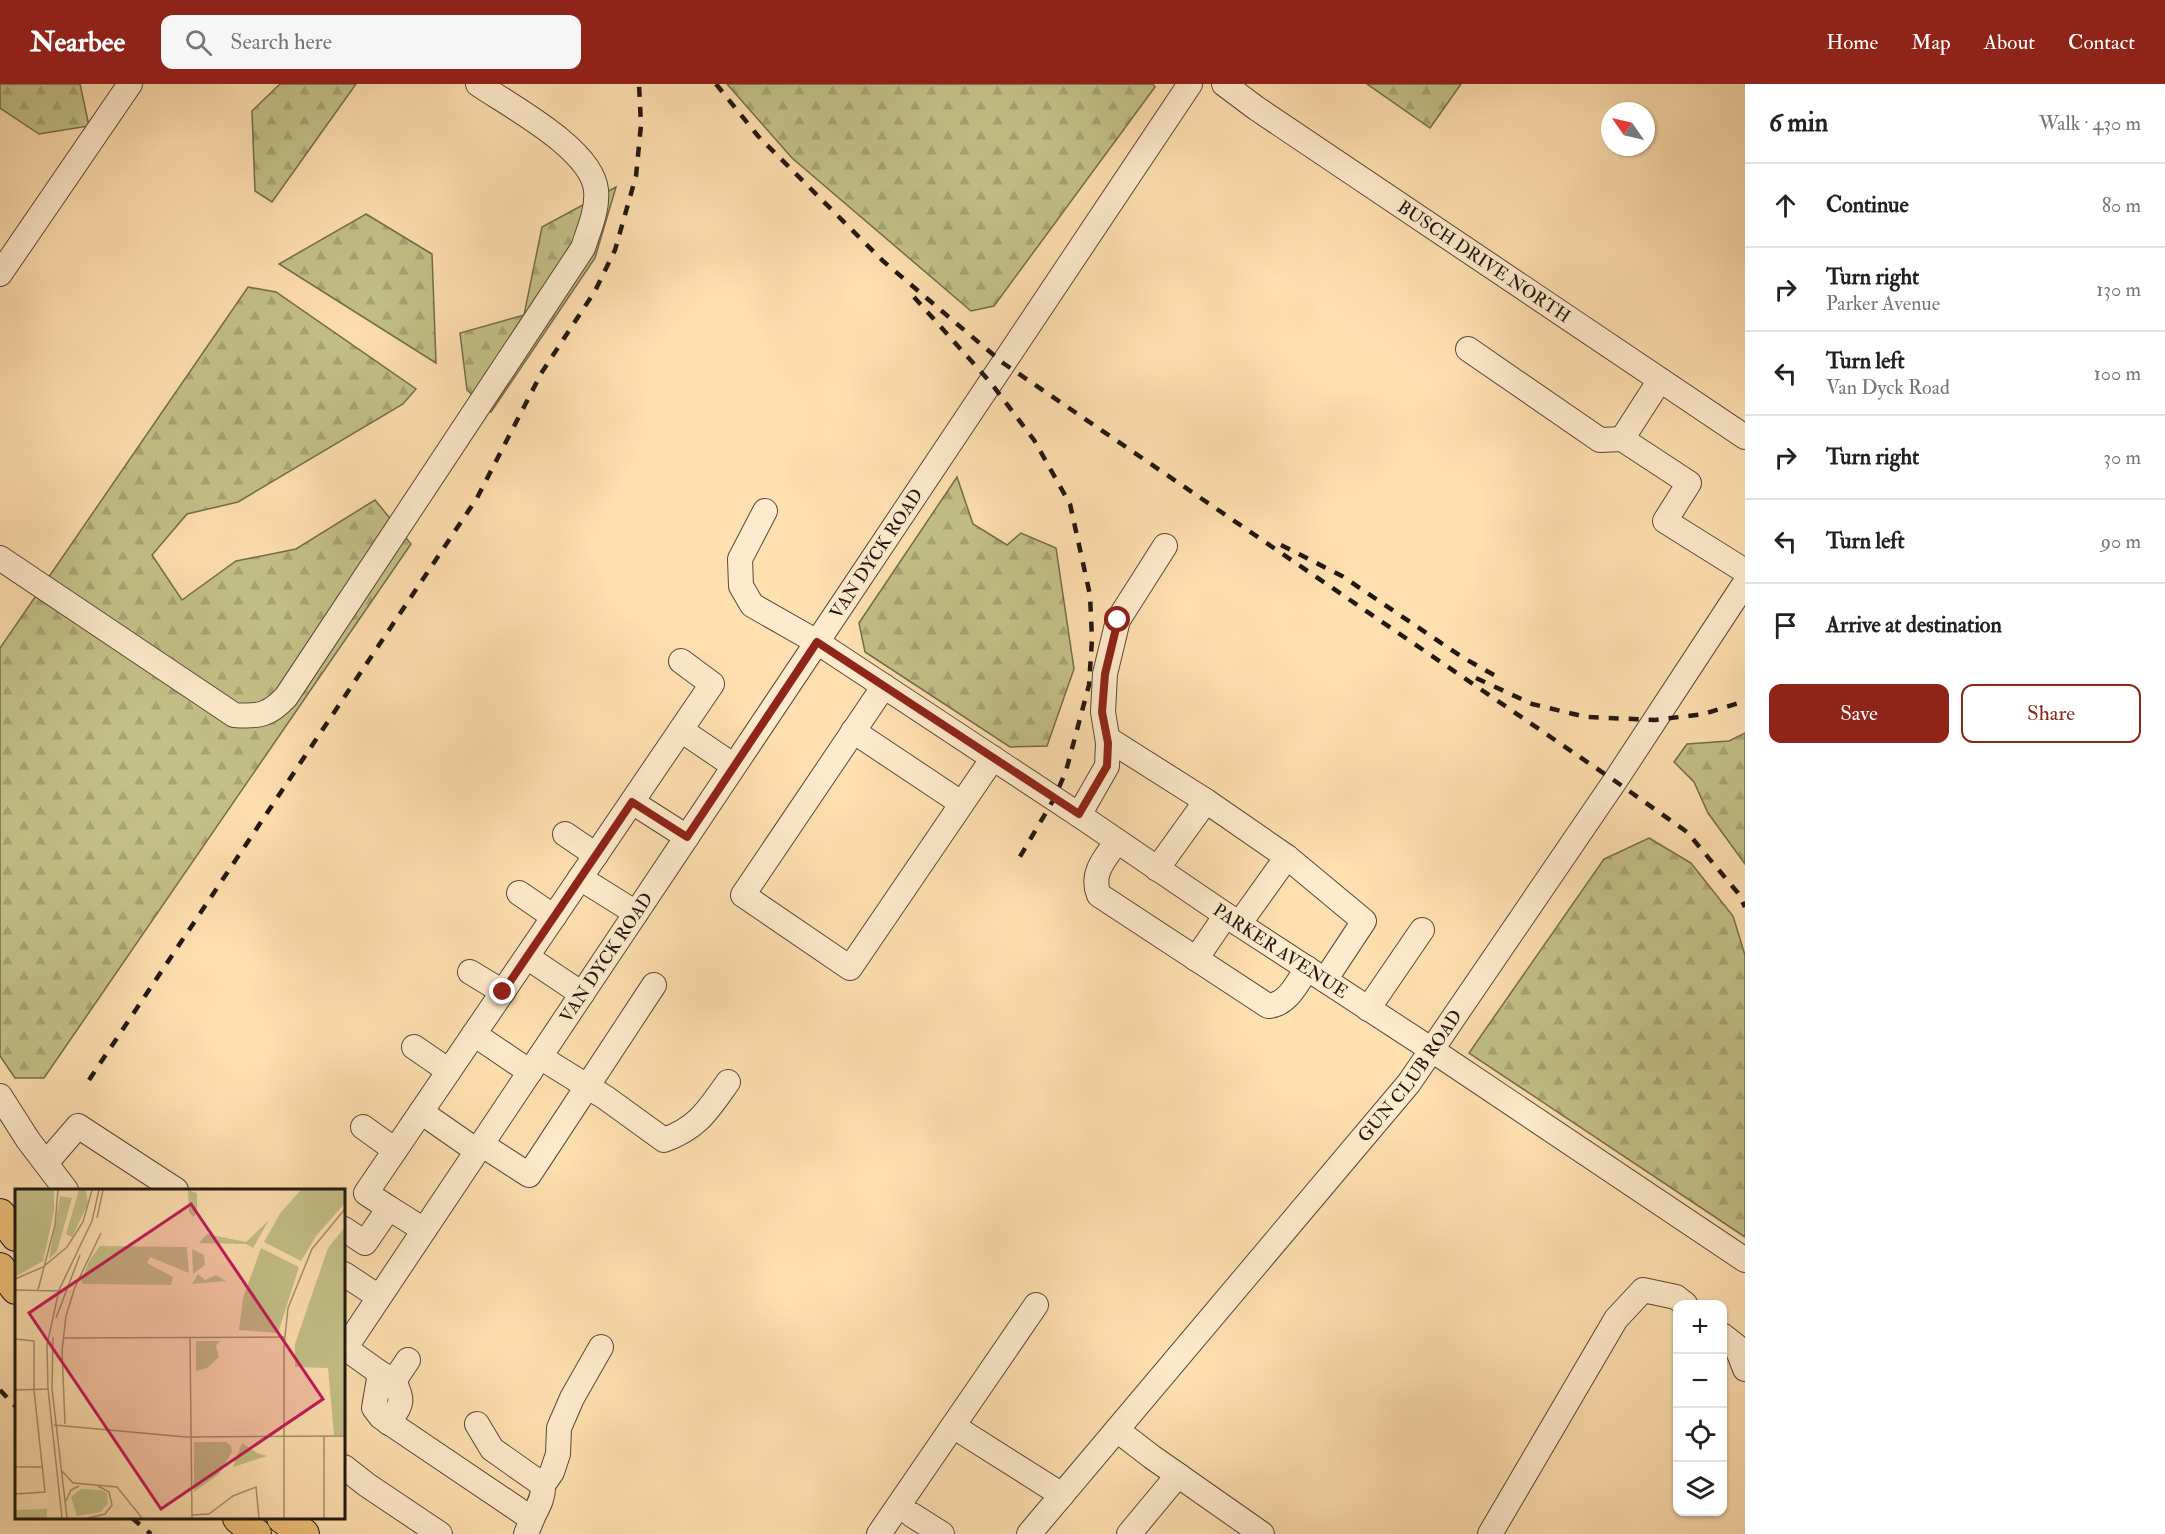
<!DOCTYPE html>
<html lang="en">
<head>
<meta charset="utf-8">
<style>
  :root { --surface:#fff; --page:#f6f6f6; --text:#222; --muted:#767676; --line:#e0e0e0; --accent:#8f2418 }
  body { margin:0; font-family:"IM FELL Double Pica",serif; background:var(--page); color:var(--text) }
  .controls { position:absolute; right:18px; bottom:18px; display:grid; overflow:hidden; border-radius:12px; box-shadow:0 2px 4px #0004 }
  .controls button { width:54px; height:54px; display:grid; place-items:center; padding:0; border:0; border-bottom:2px solid var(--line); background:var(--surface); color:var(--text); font:30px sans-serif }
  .compass { position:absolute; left:1601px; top:18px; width:54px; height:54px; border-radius:50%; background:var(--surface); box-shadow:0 2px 4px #0004; rotate:304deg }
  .stop { position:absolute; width:18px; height:18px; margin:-14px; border:4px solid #8f2418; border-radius:50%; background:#fff }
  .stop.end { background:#8f2418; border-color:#fff; box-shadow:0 2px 6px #0008 }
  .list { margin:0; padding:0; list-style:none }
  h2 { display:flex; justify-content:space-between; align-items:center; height:78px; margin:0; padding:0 24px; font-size:26px }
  h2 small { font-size:20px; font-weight:400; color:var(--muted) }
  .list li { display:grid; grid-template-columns:39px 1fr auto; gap:18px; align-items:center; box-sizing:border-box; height:84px; padding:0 24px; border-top:2px solid var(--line) }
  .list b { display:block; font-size:22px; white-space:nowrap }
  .list p { margin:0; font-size:20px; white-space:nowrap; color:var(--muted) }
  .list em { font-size:20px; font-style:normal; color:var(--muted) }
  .actions { display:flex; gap:12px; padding:18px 24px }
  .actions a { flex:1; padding:14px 0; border:2px solid var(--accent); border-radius:12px; text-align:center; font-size:21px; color:var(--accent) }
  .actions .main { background:var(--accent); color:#fff }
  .icon { flex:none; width:33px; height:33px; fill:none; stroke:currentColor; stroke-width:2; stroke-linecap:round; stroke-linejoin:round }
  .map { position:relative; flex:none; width:1745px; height:1450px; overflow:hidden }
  header { display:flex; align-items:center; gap:36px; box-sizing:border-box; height:84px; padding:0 30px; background:var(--accent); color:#fff }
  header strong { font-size:28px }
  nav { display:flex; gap:33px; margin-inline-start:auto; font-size:21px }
  .search { width:420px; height:54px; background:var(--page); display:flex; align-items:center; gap:15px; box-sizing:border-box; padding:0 21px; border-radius:12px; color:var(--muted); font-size:22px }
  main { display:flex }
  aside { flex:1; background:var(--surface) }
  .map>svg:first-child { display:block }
  .forest { fill:url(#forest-firs); stroke:#726c4c; stroke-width:1.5 }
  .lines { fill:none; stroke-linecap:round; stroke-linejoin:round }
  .minor-casing { stroke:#584937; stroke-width:26 }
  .major-casing { stroke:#21170f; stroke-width:32 }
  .minor { stroke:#feeacc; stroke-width:24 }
  .major { stroke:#efc078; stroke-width:30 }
  .rail { stroke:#21170f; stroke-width:4.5; stroke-dasharray:10 10; stroke-linecap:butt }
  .route { stroke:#8f2418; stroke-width:8 }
  .labels { text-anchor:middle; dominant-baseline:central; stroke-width:4.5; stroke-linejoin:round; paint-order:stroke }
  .street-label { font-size:18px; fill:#21170f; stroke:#feeacc }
  .inset-road { fill:none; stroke:#a68f70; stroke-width:1.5 }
  .view { fill:#c2185b; fill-opacity:0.15; stroke:#c2185b; stroke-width:3 }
  .inset-edge { fill:none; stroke:#21170f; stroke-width:3 }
</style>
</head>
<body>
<header>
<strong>Nearbee</strong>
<div class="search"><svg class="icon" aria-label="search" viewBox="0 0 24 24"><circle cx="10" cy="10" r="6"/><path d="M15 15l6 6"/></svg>Search here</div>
<nav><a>Home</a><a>Map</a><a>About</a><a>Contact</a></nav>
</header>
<main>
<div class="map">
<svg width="1745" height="1450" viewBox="0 0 1745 1450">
  <defs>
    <pattern id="forest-firs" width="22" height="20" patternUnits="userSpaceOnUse" patternTransform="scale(1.5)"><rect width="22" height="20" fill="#c4c088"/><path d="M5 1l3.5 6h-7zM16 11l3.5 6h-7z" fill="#a8a474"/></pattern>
  </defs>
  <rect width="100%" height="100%" fill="#fedfb0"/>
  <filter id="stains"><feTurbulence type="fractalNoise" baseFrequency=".00333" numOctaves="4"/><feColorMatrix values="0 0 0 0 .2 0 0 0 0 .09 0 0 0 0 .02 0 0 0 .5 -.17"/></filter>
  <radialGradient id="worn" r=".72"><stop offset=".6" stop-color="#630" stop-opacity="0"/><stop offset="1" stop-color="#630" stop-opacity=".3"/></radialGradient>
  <g class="forest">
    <path d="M0 0H80L89 42 39 50 0 24Z"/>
    <path d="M280 0H356L272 118 255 107 252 27Z"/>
    <path d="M727 0H1153L1155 3 994 222 971 227 792 74Z"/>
    <path d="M1367 0H1461L1430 44Z"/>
    <path d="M616 103 595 174 491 328 467 306 460 249 524 231 542 143Z"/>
    <path d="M366 130 432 170 436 279 279 180Z"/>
    <path d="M248 203 276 208 416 305 403 320 238 418 187 430 152 471 182 516 236 477 296 465 375 416 411 460 44 994H15L0 972V564Z"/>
    <path d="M957 393 973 440 1007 461 1021 449 1056 464 1074 585 1047 662 1010 663 865 568 859 539Z"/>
    <path d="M1745 649V780L1708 729 1694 698 1674 678 1687 660 1729 657Z"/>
    <path d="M1649 754 1691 779 1733 832 1745 871V1153L1469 969 1604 775Z"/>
  </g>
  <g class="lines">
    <defs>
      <g id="minor">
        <path id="s1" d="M1224 0 1256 24 1745 353"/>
        <path d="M0 190 130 0"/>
        <path d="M1468 265 1600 356 1622 355"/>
        <path d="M1660 296 1622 355 1689 399 1665 437 1745 487"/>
        <path id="s2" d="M765 427 740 475 741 502 752 521 817 558 1079 731 1239 840 1432 966 1745 1176"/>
        <path d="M0 474 234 631C259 633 269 631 286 613L583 164C589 145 598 126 596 106 592 65 510 22 478 0"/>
        <path d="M884 602 743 811 850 884 993 674"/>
        <path d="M681 646 734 682"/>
        <path d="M853 647 961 719"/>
        <path d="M1108 655 1206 717 1287 773 1364 837 1325 896"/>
        <path d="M632 718 687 753"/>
        <path d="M1079 731 1107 682 1108 659 1103 628 1105 590 1118 536 1165 462"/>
        <path d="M565 750 596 771"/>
        <path d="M1117 757C1105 775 1090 789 1099 811L1268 922C1287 921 1297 900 1307 884"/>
        <path d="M1157 785 1206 717"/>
        <path d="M580 794 636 829"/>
        <path d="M519 809 554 833"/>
        <path d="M1239 840 1287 773"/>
        <path d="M527 873 582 910"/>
        <path d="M1196 875 1226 831"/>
        <path d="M470 888 503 908"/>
        <path d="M1368 925 1422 846"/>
        <path d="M474 950 530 988"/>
        <path d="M414 963 449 987"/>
        <path d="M540 973 606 1014 664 1056C698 1044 708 1026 728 998"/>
        <path d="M0 1012 28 1056 66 1106"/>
        <path d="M421 1028 477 1067"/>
        <path d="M363 1043 395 1066"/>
        <path d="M481 1060 529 1091 654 901"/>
        <path d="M46 1079 78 1042 176 1106"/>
        <path d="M389 1124 424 1146"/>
        <path d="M344 1145 365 1159 389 1124 366 1109 712 600 681 577"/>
        <path d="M344 1190 379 1213"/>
        <path d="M1722 1251 1736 1262 1745 1285"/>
        <path d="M345 1264 380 1289 374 1324 381 1333 532 1435 526 1450"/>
        <path id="s3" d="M344 1266 1190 0"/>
        <path d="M380 1289 394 1297 408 1276"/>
        <path d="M389 1339C401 1319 405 1319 394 1297"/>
        <path d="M477 1340 492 1365 543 1401C544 1414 537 1424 532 1435"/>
        <path d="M953 1342 1036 1221"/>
        <path d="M1117 1346 1152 1373 1262 1450"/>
        <path d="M344 1383 367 1401 440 1450"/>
        <path d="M543 1401 552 1388 558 1370 559 1344 572 1314 601 1263"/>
        <path d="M912 1431 942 1450"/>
        <path d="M879 1450 953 1342 1062 1411"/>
        <path id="s4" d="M1029 1450 1409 999 1615 697 1745 499"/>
        <path d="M1129 1450 1178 1391"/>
        <path d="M1490 1450 1616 1235 1643 1206 1676 1213 1685 1220"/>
      </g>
      <g id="major">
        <path d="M0 1130 16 1152"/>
        <path d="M0 1184 16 1205"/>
        <path d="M238 1434 256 1450"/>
        <path d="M282 1434 304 1450"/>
      </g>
    </defs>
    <use href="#minor" class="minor-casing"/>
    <use href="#major" class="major-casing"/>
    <use href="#minor" class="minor"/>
    <use href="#major" class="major"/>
    <g class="rail">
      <path d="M716 0 758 52 883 177 1003 279 1615 697 1687 748 1738 809 1745 823"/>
      <path d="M914 213 991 299 1034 356 1070 420 1090 511 1092 555 1089 601 1066 687 1054 715 1018 776"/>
      <path d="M1281 461 1342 492 1462 573 1501 595"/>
      <path d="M1476 594 1532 620 1586 633 1655 636 1704 630 1745 617"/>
      <path d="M89 996 477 414 542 288 595 207 615 166 636 92 641 41 639 0"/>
      <path d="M0 1306 16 1323"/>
      <path d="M132 1434 151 1450"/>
    </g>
  </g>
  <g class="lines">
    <path class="route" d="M503 908 632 718 687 753 817 558 1079 730 1107 682 1108 659 1102 628 1105 590 1118 536"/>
  </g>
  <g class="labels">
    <g class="street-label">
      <text stroke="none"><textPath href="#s1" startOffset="315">BUSCH DRIVE NORTH</textPath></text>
      <text stroke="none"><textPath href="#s3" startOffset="958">VAN DYCK ROAD</textPath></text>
      <text stroke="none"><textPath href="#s2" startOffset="735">PARKER AVENUE</textPath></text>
      <text stroke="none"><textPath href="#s3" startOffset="472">VAN DYCK ROAD</textPath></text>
      <text stroke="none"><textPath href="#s4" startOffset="596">GUN CLUB ROAD</textPath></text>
    </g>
  </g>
  <g transform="translate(15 1105)">
    <rect width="330" height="330" fill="#fedfb0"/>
    <path d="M0 1H39V23L28 72 0 88ZM64 1H71L73 15 57 48 51 45ZM173 1 182 4V24L178 28 174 23ZM286 1H330V14L301 47 286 72 249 53 266 23ZM45 7 57 9 42 62 34 70ZM254 31 238 59 231 55 184 54 192 45 231 53ZM330 38V246H319L313 179 280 178V155L313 59ZM85 57 172 58 174 84 135 68 132 74 158 88 156 96 68 95 66 92 74 72ZM246 59 284 78 263 144 224 141 228 109ZM177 60 189 66 190 76 178 85ZM183 85 190 91 201 86 211 92 177 95ZM181 152H205L201 157 204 168 192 179 181 182ZM179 253H211L216 257 217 263 204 285 179 303ZM227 254 242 264 252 267 218 278ZM66 300 85 301 92 304 93 314 86 323 62 327 56 308ZM32 320V329H0V321Z" fill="#c4c088"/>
    <path class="inset-road" d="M82 29 88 1M0 90 28 78 52 58 68 33 77 1M0 101 46 102M23 101 40 36 43 1M41 129 65 66M38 148 37 200 52 329M48 149 269 148M175 149 177 329M0 150 19 152V201L30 303 0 305M0 201 34 200M50 235 47 162 51 127 60 98 86 44M39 236 171 248 330 247M309 248V329M0 278H27M47 282 58 294 102 298 127 329M51 312 56 301 64 297M177 326 194 325 218 307 241 298 244 329M47 329 33 200 32 156 44 101 77 32 84 1M73 329 90 325 97 316 94 303 83 297M269 329V157L273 119 297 60 330 20"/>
    <path class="view" d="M176 15 308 210 146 320 14 124Z"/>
    <rect width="330" height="330" class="inset-edge"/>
  </g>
  <rect width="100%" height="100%" filter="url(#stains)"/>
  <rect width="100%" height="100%" fill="url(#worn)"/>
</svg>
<div class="controls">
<button>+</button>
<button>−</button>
<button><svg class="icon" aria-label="locate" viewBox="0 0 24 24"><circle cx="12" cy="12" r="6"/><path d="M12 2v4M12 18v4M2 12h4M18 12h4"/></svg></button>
<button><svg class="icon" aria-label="layers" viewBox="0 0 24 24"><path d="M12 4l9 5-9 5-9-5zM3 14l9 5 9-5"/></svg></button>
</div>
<svg class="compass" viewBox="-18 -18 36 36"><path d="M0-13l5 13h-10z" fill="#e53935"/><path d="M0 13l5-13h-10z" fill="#767676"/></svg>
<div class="stop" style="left:1118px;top:536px"></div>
<div class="stop end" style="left:503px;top:908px"></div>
</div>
<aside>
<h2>6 min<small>Walk · 430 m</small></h2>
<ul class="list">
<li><svg class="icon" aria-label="ahead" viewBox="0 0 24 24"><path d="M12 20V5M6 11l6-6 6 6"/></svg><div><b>Continue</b></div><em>80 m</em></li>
<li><svg class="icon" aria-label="right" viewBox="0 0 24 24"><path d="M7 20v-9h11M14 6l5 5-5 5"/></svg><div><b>Turn right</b><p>Parker Avenue</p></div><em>130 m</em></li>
<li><svg class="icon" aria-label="left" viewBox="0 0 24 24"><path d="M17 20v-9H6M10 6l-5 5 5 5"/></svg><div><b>Turn left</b><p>Van Dyck Road</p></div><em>100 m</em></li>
<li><svg class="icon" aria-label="right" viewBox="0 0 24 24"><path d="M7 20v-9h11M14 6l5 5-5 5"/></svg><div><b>Turn right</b></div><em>30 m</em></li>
<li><svg class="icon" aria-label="left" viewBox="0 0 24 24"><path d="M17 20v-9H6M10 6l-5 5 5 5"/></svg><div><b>Turn left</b></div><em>90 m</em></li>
<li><svg class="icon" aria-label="arrive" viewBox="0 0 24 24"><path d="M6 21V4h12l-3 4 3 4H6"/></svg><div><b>Arrive at destination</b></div></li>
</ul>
<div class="actions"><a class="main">Save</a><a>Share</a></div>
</aside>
</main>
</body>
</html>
